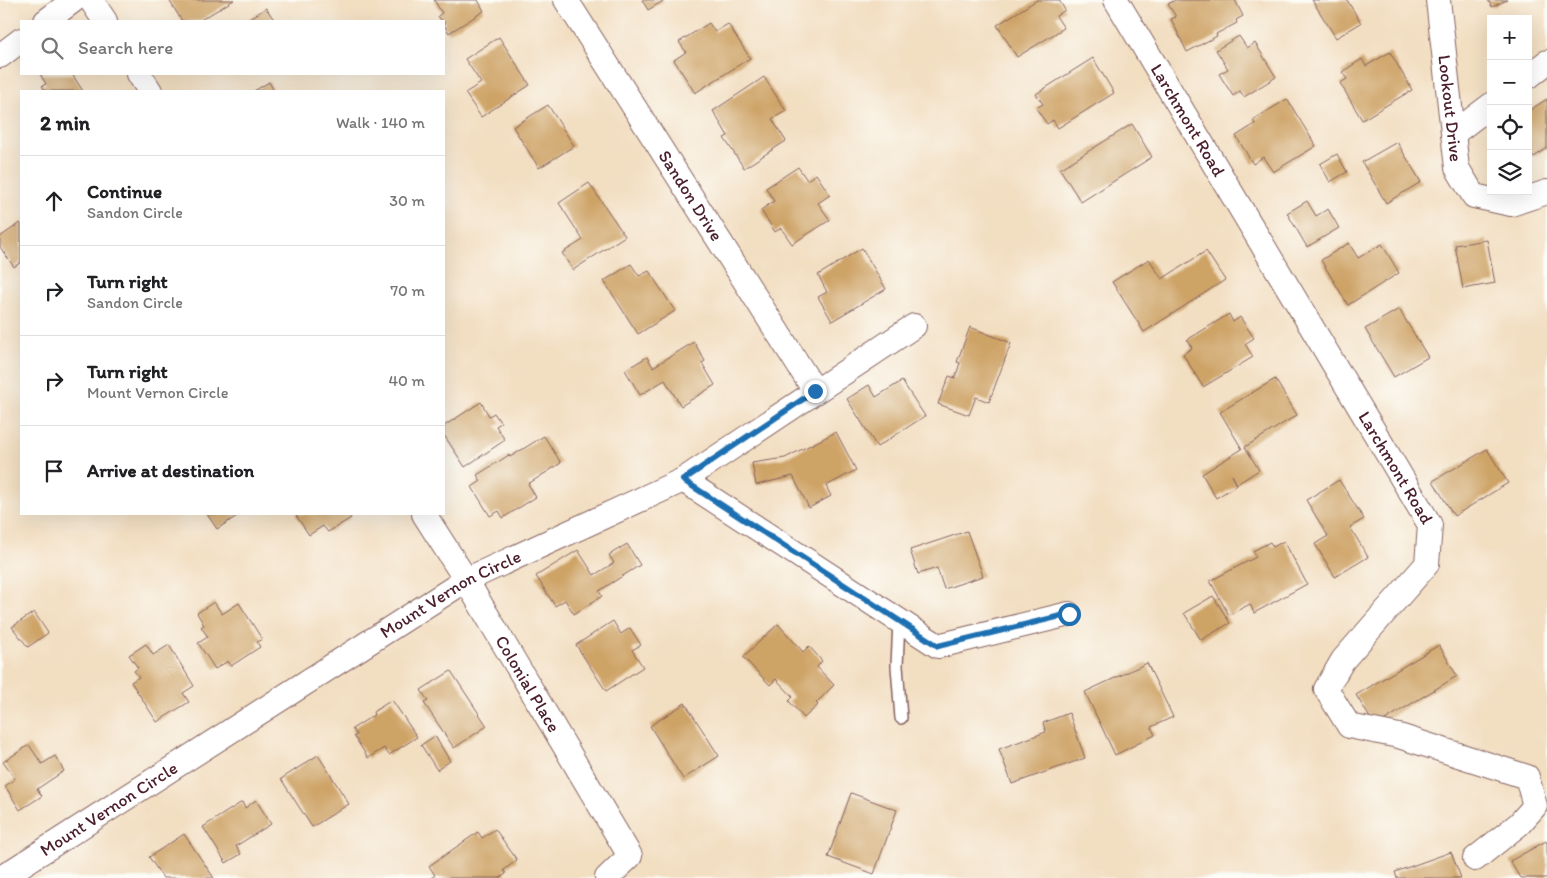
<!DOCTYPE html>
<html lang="en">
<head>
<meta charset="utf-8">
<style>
  :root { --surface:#fff; --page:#f6f6f6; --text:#202124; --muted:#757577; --line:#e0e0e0 }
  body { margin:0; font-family:Itim,sans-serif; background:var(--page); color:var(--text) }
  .controls { position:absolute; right:15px; top:15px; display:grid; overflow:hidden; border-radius:0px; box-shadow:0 5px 20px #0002 }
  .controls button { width:45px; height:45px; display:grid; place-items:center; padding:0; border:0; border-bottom:1px solid var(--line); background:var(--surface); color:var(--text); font:25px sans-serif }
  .stop { position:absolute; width:15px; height:15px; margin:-11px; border:4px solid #1f6fb2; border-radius:50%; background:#fff }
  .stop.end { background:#1f6fb2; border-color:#fff; box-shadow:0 1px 5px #0008 }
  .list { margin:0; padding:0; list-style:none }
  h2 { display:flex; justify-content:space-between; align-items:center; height:65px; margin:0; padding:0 20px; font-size:21px }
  h2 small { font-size:16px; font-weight:400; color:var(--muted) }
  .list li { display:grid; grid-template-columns:32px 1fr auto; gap:15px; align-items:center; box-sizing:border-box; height:90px; padding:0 20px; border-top:1px solid var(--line) }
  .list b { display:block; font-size:19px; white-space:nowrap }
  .list p { margin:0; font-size:16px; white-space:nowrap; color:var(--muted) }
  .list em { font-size:16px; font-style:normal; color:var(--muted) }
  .icon { flex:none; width:28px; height:28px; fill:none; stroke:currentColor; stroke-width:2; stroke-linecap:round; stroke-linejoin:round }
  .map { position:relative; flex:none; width:1547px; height:878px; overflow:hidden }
  .search { position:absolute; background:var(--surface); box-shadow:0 5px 20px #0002; left:20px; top:20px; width:425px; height:55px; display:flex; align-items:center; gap:12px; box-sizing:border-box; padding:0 18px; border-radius:0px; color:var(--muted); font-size:19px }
  .panel { position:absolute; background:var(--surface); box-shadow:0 5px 20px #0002; left:20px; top:90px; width:425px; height:425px; border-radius:0px }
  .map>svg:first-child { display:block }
  .building { fill:#cea366 }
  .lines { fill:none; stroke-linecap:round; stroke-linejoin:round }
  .lane-casing { stroke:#856260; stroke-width:14 }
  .street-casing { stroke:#856260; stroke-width:26 }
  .lane { stroke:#fff; stroke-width:11 }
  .street { stroke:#fff; stroke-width:24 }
  .route { stroke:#1f6fb2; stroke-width:6 }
  .labels { text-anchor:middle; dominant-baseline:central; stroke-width:4; stroke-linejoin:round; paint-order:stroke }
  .street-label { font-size:18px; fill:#4a1f2b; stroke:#fdfcf7 }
</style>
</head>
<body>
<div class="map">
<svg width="1547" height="878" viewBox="0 0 1547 878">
  <rect width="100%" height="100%" fill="#fdfcf7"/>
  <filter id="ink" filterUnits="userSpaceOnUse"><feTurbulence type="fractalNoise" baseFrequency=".02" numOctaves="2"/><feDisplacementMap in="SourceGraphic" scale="10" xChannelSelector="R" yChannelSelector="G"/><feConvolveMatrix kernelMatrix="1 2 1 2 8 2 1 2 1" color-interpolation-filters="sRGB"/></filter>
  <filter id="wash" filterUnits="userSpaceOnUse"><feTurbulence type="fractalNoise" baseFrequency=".0096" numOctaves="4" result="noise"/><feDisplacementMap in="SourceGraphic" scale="20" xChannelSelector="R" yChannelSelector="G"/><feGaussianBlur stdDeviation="1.12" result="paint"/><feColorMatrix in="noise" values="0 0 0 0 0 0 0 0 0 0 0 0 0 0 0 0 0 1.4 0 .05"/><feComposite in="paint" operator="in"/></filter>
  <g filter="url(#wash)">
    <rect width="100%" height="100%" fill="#f2dec1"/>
    <g id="blocks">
      <g class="building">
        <path d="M169 0H234L199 21H182Z"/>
        <path d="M434 0H478L484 11 449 33 444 25V21H442L438 16 442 13Z"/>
        <path d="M642 0H665L648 10Z"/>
        <path d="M1037 0H1059L1065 10 1056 16 1064 28 1017 57 997 25Z"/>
        <path d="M1175 0H1235L1243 16 1236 20 1237 23 1216 34 1217 36 1187 52 1171 19 1176 17 1168 4Z"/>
        <path d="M1312 0H1347L1361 23 1336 38Z"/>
        <path d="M1488 0H1507L1492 7Z"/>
        <path d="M266 8 275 21H246Z"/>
        <path d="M709 23 715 32 728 24 750 58 695 93 674 60 686 52 679 42Z"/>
        <path d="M1239 36 1247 48 1255 43 1276 77 1244 97 1240 91 1233 96 1219 74 1228 69 1216 50Z"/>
        <path d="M499 37 530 85 481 117 465 93 481 83 465 59Z"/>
        <path d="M1390 52 1412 90 1362 120 1340 83 1347 79 1342 72 1362 59 1366 66Z"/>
        <path d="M1093 58 1114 93 1058 128 1053 120 1047 124 1036 108 1043 104 1036 94Z"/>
        <path d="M40 74H72L83 91H45L42 86 46 84Z"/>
        <path d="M764 77 786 111 772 119 786 141 744 168 724 138 728 136 713 111Z"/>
        <path d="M269 82 274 91H254Z"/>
        <path d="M1287 99 1316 146 1273 172 1263 157 1253 164 1236 136 1255 124 1253 120Z"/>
        <path d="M1547 99V148L1534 157 1528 149V111Z"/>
        <path d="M548 105 574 146 539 168 513 127Z"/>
        <path d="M1132 124 1152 157 1081 202 1060 169Z"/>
        <path d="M1397 142 1421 182 1386 203 1362 162Z"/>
        <path d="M1337 154 1347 172 1330 182 1320 164Z"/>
        <path d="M798 167 807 180 816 174 830 195 818 203 830 220 792 244 781 228 775 232 761 210 774 201 766 188Z"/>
        <path d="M589 183 625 236 573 270 562 253 583 240 559 203Z"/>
        <path d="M1307 201 1316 216 1328 209 1339 228 1307 247 1287 213Z"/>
        <path d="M20 223 21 224V262L14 267 0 247V237Z"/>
        <path d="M1487 240 1495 283 1463 289 1455 245Z"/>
        <path d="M1349 243 1358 258 1382 244 1399 273 1348 305 1321 260Z"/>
        <path d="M862 248 886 289 832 321 818 297 827 292 818 275Z"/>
        <path d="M1206 251 1225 280 1144 332 1112 282 1149 259 1162 279Z"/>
        <path d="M631 264 639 276 649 271 675 311 638 334 604 281Z"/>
        <path d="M1399 309 1428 357 1394 377 1365 329Z"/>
        <path d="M1229 314 1233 322 1240 317 1254 338 1245 344 1253 357 1203 387 1183 354 1192 348 1187 340Z"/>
        <path d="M970 327 1011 343 989 402 976 397 969 415 938 404 949 376 955 378 960 363 957 362Z"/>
        <path d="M694 342 705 361 702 363 715 385 681 406 665 380 640 395 625 370 647 357 653 367Z"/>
        <path d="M1275 379 1297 415 1245 447 1259 470 1237 484 1232 475 1237 485 1216 498 1202 474 1242 449 1220 412Z"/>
        <path d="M902 381 925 416 877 447 847 399 869 385 876 397Z"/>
        <path d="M481 402 489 416 494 413 501 423 496 426 505 440 465 467 444 435V426Z"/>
        <path d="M836 432 856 470 826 486 831 496 809 508 793 476 756 485 752 463 785 458Z"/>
        <path d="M544 436 561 463 528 484 536 497 503 518 499 511 490 516 472 487 481 481 477 475 509 455 510 457Z"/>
        <path d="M1487 449 1508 483 1454 516 1433 481Z"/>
        <path d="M1339 480 1364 519 1350 527 1368 557 1335 577 1315 544 1328 536 1306 500Z"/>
        <path d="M207 514H240L217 529Z"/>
        <path d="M295 514H349L351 518 328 532 323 526 309 535Z"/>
        <path d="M967 531 983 576 944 589 937 568 918 574 910 550Z"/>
        <path d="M1284 541 1307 584 1254 613 1250 604 1229 615 1210 581 1256 557 1253 551 1270 542 1273 547Z"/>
        <path d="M627 544 640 565 599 591 602 596 574 614 565 600 555 606 536 576 578 550 594 575 614 563 609 555Z"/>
        <path d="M1213 596 1230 623 1201 640 1184 613Z"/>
        <path d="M214 602 222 614 239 603 262 639 257 642 260 647 231 666 228 661 215 669 198 643 208 637 201 627 204 625 197 613Z"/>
        <path d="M34 612 48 633 28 647 12 627Z"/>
        <path d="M613 621 621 634 630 628 641 645 632 650 643 667 606 691 576 645Z"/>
        <path d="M778 624 803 652 809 646 822 661 817 667 834 685 816 703 818 705 804 718 789 701 793 697 776 679 770 685 743 657Z"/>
        <path d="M146 644 153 655 169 645 194 686 183 693 189 702 157 722 131 682 139 677 134 671 138 668 129 655Z"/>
        <path d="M1439 645 1457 676 1375 726 1356 695Z"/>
        <path d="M1147 663 1173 717 1151 727 1155 735 1115 755 1085 692Z"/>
        <path d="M451 671 487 726 454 748 424 703 428 701 421 690Z"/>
        <path d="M392 700 417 737 389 755 384 748 368 758 354 736 357 735 352 729 374 715 373 712Z"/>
        <path d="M685 703 719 756 683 779 650 726Z"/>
        <path d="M1069 713 1085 758 1012 784 999 749 1046 732 1043 723Z"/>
        <path d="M435 736 450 761 437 770 421 745Z"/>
        <path d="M29 745 42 764 55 756 64 771 37 789 42 796 20 810 5 786 15 779 3 762Z"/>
        <path d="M318 755 349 804 312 827 281 779Z"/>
        <path d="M851 793 897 810 874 874 828 857Z"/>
        <path d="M256 800 271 824 236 846 241 854 226 863 203 827 242 802 245 808Z"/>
        <path d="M495 829 517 860 504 870 506 874 500 878H431L435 875 429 866 478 832 482 838Z"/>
        <path d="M184 834 214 878H163L149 857Z"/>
        <path d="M1546 841 1547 844V878H1520L1510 861Z"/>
        <path d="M1451 852 1461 878H1397L1395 872Z"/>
      </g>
    </g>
  </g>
  <g filter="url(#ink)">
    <use href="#blocks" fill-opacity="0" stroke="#856260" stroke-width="1"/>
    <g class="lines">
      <defs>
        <path id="lane" d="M899 621 897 666 901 718"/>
        <g id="street">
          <path d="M91 0 105 21"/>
          <path id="s1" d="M566 0 815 391"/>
          <path id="s2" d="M1116 0 1430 525 1427 564 1343 660 1326 689 1349 726 1399 736 1527 777 1535 806 1519 824 1475 859"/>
          <path id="s3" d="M1438 0 1457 168 1474 196 1511 204 1547 192"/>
          <path d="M46 21 74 0"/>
          <path d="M0 56 21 40"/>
          <path d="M139 74 150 91"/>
          <path d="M1528 77 1547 62"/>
          <path d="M1453 134 1491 105"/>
          <path d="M683 480 938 646 1069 614"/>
          <path id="s4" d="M424 514 466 580 630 856 607 878"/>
          <path id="s5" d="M1 878 466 580 683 480 914 326"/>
        </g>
      </defs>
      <use href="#lane" class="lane-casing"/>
      <use href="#street" class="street-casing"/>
      <use href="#lane" class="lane"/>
      <use href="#street" class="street"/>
    </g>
  </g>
  <g class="lines" filter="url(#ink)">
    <path class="route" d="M815 391 683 480 938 646 1069 614"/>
  </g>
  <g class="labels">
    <g class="street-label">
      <text stroke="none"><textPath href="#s3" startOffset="109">Lookout Drive</textPath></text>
      <text stroke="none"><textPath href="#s2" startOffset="140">Larchmont Road</textPath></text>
      <text stroke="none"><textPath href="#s1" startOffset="232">Sandon Drive</textPath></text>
      <text stroke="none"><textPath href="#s2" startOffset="545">Larchmont Road</textPath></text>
      <text stroke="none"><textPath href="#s5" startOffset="532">Mount Vernon Circle</textPath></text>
      <text stroke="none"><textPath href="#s4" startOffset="199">Colonial Place</textPath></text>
      <text stroke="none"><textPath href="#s5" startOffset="128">Mount Vernon Circle</textPath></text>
    </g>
  </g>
</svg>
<div class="controls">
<button>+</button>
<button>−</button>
<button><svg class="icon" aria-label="locate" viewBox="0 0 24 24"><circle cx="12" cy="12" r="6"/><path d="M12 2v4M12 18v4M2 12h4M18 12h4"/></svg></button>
<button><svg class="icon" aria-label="layers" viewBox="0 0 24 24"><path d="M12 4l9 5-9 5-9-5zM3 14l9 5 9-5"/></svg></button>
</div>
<div class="stop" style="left:1069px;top:614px"></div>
<div class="stop end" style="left:815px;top:391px"></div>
<div class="search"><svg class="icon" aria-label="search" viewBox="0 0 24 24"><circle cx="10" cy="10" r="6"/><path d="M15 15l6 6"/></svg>Search here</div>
<section class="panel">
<h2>2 min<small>Walk · 140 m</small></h2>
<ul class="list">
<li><svg class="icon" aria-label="ahead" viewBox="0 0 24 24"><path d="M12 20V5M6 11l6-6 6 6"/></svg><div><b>Continue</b><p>Sandon Circle</p></div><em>30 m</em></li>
<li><svg class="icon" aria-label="right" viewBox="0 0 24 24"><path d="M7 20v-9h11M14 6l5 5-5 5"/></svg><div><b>Turn right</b><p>Sandon Circle</p></div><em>70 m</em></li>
<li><svg class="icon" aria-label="right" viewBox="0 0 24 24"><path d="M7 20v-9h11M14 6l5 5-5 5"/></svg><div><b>Turn right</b><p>Mount Vernon Circle</p></div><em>40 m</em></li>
<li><svg class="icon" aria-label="arrive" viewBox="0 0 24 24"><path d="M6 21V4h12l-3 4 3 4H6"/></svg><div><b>Arrive at destination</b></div></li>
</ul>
</section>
</div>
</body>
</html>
